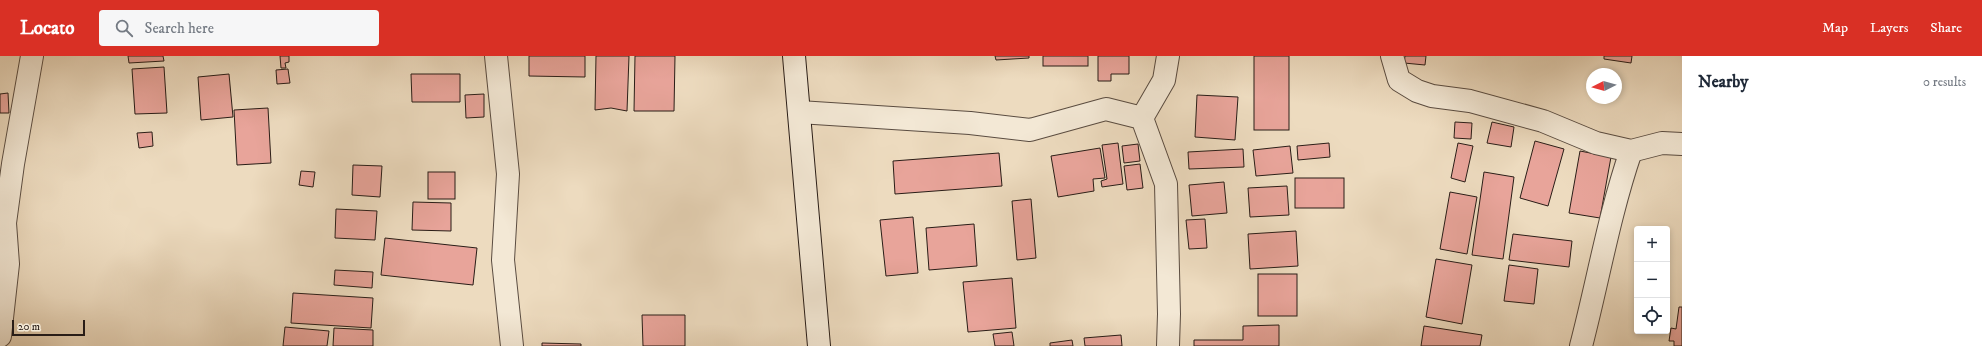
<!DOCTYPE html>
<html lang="en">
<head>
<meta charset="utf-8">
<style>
  :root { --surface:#fff; --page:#f6f6f7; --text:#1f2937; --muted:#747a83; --line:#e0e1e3; --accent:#d93025 }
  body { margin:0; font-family:"IM FELL DW Pica",serif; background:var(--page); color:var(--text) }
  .controls { position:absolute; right:12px; bottom:12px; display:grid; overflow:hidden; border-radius:4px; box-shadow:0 2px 6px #0003 }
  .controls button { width:36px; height:36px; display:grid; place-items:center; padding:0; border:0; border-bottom:1px solid var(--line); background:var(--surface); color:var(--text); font:20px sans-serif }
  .compass { position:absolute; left:1586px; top:12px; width:36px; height:36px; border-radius:50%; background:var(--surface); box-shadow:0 2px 6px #0003; rotate:264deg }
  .scale { position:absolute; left:12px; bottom:10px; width:73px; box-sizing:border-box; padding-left:4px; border:2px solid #291d17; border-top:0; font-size:11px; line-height:14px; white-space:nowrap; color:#291d17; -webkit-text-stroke:3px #f3e8d5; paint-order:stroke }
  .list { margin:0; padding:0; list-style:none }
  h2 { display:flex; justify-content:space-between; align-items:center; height:52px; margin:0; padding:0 16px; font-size:17px }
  h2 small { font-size:13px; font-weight:400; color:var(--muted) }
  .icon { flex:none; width:22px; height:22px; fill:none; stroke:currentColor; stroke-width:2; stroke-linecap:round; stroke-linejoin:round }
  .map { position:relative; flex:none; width:1682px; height:290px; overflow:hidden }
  header { display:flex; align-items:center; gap:24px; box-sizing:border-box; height:56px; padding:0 20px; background:var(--accent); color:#fff }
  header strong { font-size:19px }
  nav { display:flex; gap:22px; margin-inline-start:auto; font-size:14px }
  .search { width:280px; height:36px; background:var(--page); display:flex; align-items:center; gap:10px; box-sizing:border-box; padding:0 14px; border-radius:4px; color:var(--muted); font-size:15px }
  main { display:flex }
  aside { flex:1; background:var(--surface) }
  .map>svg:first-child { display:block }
  .building { fill:#e8a49a; stroke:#291d17 }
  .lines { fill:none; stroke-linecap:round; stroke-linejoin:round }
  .street-casing { stroke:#5a4c41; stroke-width:24 }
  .secondary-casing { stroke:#291d17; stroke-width:24 }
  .street { stroke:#f3e8d5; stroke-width:22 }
  .secondary { stroke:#f3e8d5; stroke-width:22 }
</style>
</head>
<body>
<header>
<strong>Locato</strong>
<div class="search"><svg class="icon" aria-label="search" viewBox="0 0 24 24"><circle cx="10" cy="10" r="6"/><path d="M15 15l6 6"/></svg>Search here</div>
<nav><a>Map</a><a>Layers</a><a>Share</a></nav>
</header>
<main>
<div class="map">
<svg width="1682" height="290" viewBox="0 0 1682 290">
  <rect width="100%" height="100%" fill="#eddbbf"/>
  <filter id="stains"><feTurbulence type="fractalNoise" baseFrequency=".005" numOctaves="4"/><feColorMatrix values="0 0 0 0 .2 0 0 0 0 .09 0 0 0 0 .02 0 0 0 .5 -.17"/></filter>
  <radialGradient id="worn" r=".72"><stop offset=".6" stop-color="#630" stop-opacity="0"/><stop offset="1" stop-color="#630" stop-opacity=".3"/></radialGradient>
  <g class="building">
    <path d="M128 0H163L164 5 129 7Z"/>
    <path d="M280 0H289V6L285 7 286 12H281Z"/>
    <path d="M529 0H585V21L529 20Z"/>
    <path d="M596 0H629L627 55 611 52 595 54Z"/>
    <path d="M635 0H675L674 55H634Z"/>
    <path d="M995 0H1029V2L996 4Z"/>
    <rect x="1043" y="0" width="45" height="10"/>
    <path d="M1098 0H1129V18H1111V25H1098Z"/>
    <rect x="1254" y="0" width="35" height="74"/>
    <path d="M1405 0H1426L1425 9 1404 7Z"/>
    <path d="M1604 0H1632L1631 7 1604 3Z"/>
    <path d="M164 11 167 57 135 58 132 13Z"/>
    <path d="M288 13 290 27 277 28 276 14Z"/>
    <path d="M229 18 233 61 201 64 198 21Z"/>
    <path d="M411 18H460V46H412Z"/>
    <path d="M8 37 9 57H0V38Z"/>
    <path d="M484 38V61L466 62 465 39Z"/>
    <path d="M1197 39 1238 41 1235 84 1195 81Z"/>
    <path d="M268 52 271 107 237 109 234 54Z"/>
    <path d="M1455 66 1472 67 1471 83 1454 82Z"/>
    <path d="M1492 66 1514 71 1511 91 1487 87Z"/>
    <path d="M152 76 153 90 139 92 137 77Z"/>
    <path d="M1535 85 1564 93 1548 150 1520 142Z"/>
    <path d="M1118 87 1123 128 1102 131 1101 125 1107 123 1102 89Z"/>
    <path d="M1329 87 1330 101 1298 104 1297 90Z"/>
    <path d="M1458 87 1473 90 1465 126 1451 122Z"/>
    <path d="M1138 88 1140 105 1124 107 1122 90Z"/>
    <path d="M1290 90 1293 117 1256 120 1253 94Z"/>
    <path d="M1100 92 1105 122 1093 123 1094 135 1058 141 1051 100Z"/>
    <path d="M1243 93 1244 111 1189 113 1188 96Z"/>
    <path d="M1580 95 1611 101 1600 162 1569 157Z"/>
    <path d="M999 97 1002 130 895 138 893 105Z"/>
    <path d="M1140 108 1143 132 1127 134 1124 110Z"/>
    <path d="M353 109 382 110 380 141 352 139Z"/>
    <path d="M301 115 315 116 313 131 299 129Z"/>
    <rect x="428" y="116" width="27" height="27"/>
    <path d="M1484 116 1514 121 1503 203 1472 199Z"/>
    <rect x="1295" y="122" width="49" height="30"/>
    <path d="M1224 126 1227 157 1192 160 1189 129Z"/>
    <path d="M1287 130 1289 159 1250 161 1248 132Z"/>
    <path d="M1450 136 1477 141 1467 198 1440 193Z"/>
    <path d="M1031 143 1036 202 1017 204 1012 145Z"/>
    <path d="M413 146 451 147V175L412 174Z"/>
    <path d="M336 153 377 155 375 184 335 182Z"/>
    <path d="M913 161 918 217 886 220 880 164Z"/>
    <path d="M1205 163 1207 192 1189 193 1186 164Z"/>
    <path d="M974 168 977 210 929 214 926 172Z"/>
    <path d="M1296 175 1298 210 1250 213 1248 178Z"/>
    <path d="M1513 178 1572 185 1569 211 1509 204Z"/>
    <path d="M385 182 477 192 473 229 381 219Z"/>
    <path d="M1436 203 1472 209 1462 268 1426 261Z"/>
    <path d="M1509 209 1538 213 1534 248 1504 245Z"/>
    <path d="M335 214 373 216 372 232 334 229Z"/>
    <rect x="1258" y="218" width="39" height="42"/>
    <path d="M1012 222 1016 272 968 276 963 226Z"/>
    <path d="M293 237 373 242 371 272 291 267Z"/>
    <path d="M1679 251H1682V290H1674V285H1669L1671 272 1676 273Z"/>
    <path d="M642 259H685V290H643Z"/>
    <path d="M1279 269V290H1194V284H1243V270Z"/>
    <path d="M1424 270 1482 279 1480 290H1421Z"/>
    <path d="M285 271 329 275 327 290H283Z"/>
    <path d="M334 272 373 274V290H333Z"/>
    <path d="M1012 276 1014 290H995L993 278Z"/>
    <path d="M1121 279 1122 290H1085L1084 282Z"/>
    <path d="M1072 284 1073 290H1050V287Z"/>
    <path d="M542 287 581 288V290H542Z"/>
  </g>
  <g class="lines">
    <defs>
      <g id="street">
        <path d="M496 0 508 118 503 204 512 290"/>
        <path d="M1392 0 1399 24 1417 35 1432 40 1470 45 1543 65 1596 87 1631 95 1662 87 1682 88"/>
        <path d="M799 56 970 67 1030 74 1106 53 1142 62 1166 128 1169 258 1168 290"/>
        <path d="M1142 62 1164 24 1168 0"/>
        <path d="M0 280 8 208 5 167 13 108 32 0"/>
        <path d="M1581 290C1598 225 1609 159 1631 95"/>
      </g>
      <path id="secondary" d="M794 0 819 290"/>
    </defs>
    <use href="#street" class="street-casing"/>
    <use href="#secondary" class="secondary-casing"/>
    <use href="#street" class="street"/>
    <use href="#secondary" class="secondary"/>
  </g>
  <rect width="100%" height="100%" filter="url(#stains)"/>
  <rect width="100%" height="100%" fill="url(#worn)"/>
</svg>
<div class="controls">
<button>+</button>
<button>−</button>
<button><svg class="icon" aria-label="locate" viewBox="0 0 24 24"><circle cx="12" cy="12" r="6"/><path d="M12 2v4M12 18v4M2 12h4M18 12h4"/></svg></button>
</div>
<svg class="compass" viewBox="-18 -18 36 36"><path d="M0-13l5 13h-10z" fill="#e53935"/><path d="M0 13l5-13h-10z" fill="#747a83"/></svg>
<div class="scale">20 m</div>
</div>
<aside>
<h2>Nearby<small>0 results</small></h2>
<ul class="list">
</ul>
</aside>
</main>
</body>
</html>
